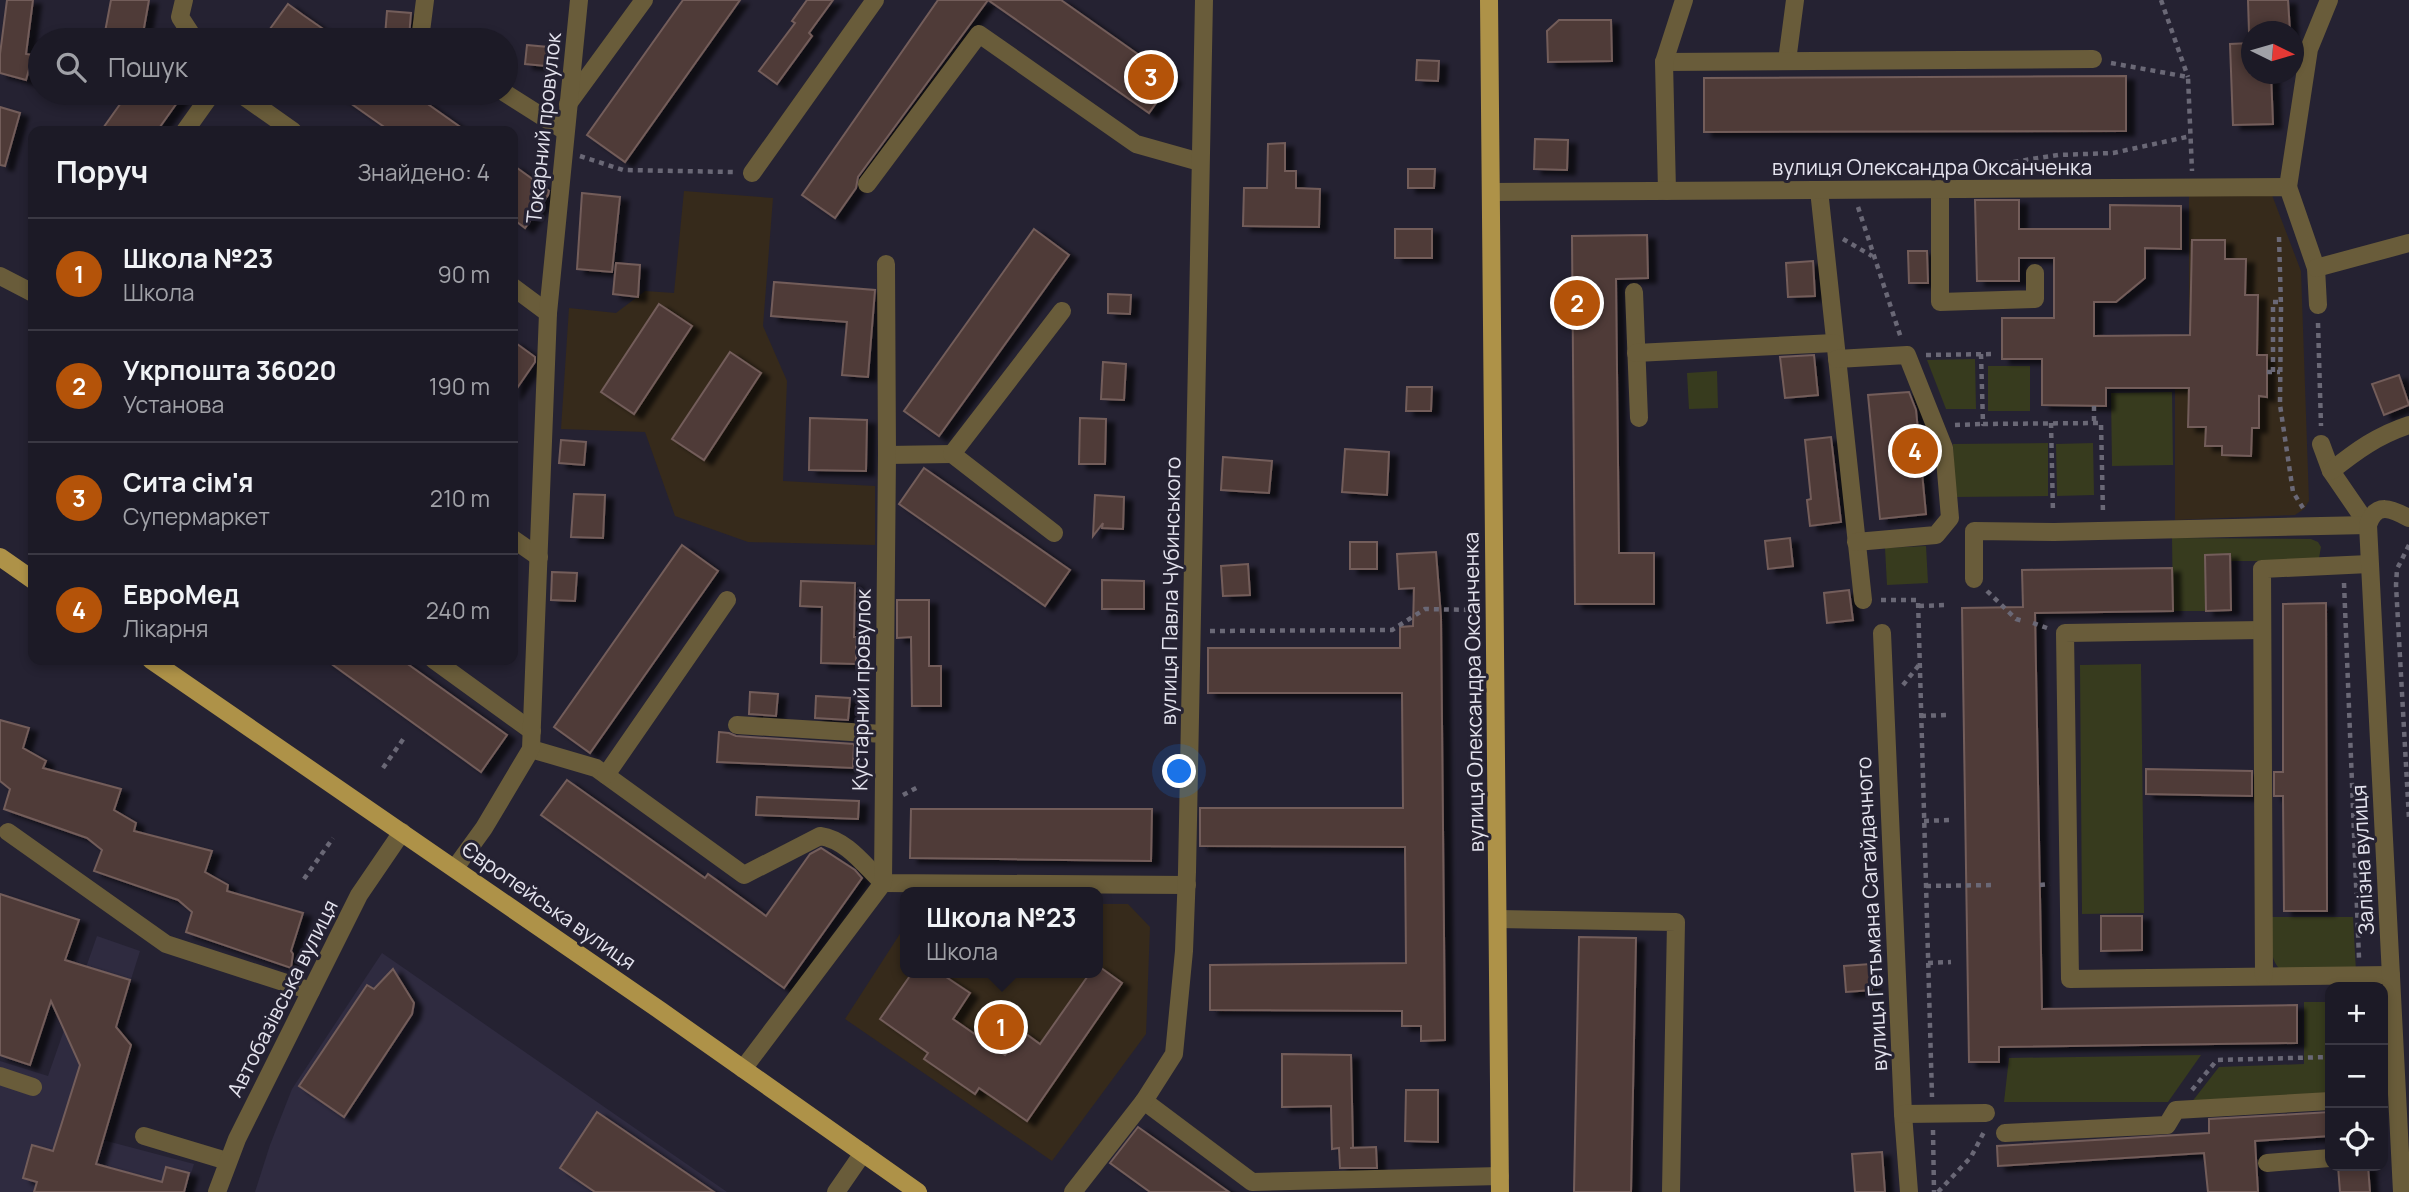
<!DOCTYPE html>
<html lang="uk">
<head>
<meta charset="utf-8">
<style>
  :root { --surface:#1c1a26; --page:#292732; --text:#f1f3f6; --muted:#a0a1a7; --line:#3a3843; --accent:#b45309 }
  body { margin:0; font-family:Manrope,sans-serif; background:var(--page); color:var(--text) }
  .controls { position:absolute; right:21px; bottom:21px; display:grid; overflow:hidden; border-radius:14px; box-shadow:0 4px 10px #0003 }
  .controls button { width:63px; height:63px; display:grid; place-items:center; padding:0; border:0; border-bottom:2px solid var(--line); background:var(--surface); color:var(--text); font:35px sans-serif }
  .compass { position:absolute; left:2241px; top:21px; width:63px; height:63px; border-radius:50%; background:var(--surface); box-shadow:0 4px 10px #0003; rotate:95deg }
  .you { position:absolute; left:1180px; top:772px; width:24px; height:24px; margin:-18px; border:5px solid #fff; border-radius:50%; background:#1a73e8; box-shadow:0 0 0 10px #1a73e833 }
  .badge { display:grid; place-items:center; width:46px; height:46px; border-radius:50%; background:var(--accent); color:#fff; font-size:23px; font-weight:700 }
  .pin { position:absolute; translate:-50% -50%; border:4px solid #fff; box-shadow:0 2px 7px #0006 }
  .popup { position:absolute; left:900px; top:887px; width:203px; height:91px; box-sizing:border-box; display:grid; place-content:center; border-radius:14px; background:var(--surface); filter:drop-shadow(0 2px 5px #0005); font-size:23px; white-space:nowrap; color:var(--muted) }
  .popup b { font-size:26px; color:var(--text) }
  .popup::after { content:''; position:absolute; left:50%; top:100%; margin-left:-14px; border:14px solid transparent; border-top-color:var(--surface) }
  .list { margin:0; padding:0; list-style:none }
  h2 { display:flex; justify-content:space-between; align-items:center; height:91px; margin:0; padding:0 28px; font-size:30px }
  h2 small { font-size:23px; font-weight:400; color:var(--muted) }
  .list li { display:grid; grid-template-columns:46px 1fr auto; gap:21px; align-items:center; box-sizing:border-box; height:112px; padding:0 28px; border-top:2px solid var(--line) }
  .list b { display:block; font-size:26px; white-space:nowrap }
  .list p { margin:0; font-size:23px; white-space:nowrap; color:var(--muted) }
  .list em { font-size:23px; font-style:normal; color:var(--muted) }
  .icon { flex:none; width:38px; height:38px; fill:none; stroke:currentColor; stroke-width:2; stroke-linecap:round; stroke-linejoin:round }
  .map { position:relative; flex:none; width:2409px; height:1192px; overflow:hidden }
  .search { position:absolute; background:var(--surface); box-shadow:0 4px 10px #0003; left:28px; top:28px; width:490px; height:77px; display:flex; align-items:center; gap:18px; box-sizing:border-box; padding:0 24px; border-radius:38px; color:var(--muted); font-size:26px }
  .panel { position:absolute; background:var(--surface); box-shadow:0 4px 10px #0003; left:28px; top:126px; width:490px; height:539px; border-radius:14px }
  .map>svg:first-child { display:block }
  .built { fill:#2f2b40 }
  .education { fill:#362a1b }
  .green { fill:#373b1e }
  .building { fill:#4f3b38; stroke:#735d5a; stroke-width:2; filter:url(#shadow) }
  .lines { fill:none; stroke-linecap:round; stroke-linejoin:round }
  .path { stroke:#6a6876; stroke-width:4.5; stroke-dasharray:5 5; stroke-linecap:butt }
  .minor { stroke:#695c3a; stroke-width:18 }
  .major { stroke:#ae9248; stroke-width:18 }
  .labels { text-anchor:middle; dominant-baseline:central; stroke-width:6; stroke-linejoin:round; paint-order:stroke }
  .street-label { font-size:21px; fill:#e4e3ee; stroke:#252232 }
</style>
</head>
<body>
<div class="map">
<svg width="2409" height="1192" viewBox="0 0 2409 1192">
  <defs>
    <filter id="shadow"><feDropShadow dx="8" dy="4.5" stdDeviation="2" flood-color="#0009"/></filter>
  </defs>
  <rect width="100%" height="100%" fill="#252232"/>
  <g class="built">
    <path d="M97 936 140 951 116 1027 131 1045 103 1140 194 1164 185 1192H0V1061L48 1076Z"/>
    <path d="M382 953 727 1192H255L270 1145 292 1089Z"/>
  </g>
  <g class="education">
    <path d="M684 191 773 198 763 326 787 381 783 481 875 486V545L748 542 675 516 645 432 561 429 569 308 616 313 645 291 674 293Z"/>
    <path d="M2189 195H2272L2301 271 2309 501 2304 509 2295 515 2175 520V361L2189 348Z"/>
    <path d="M1097 904H1128L1150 927 1146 1034 1052 1161 845 1019 905 926V973H1097Z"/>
  </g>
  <g class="green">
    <path d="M1975 359 1976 409H1946L1927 360Z"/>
    <rect x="1988" y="366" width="42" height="45"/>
    <path d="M1717 371 1718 408 1689 409 1687 373Z"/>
    <path d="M2172 392 2173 465 2112 466 2111 393Z"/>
    <path d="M2048 443V496L1954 497 1953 444Z"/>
    <path d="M2093 443 2094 495 2057 496 2056 444Z"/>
    <path d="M2172 538 2311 539 2318 542 2321 547 2319 558 2312 561H2230V554L2206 555V611H2173Z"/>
    <path d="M1926 546 1928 583 1887 585 1885 548Z"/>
    <path d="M2141 664 2144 913 2082 914 2080 665Z"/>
    <path d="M2270 917H2353L2356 971 2283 972C2267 960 2271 936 2270 917Z"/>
    <path d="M2304 1002H2330V1095L2191 1103 2219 1067 2304 1064Z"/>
    <path d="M2201 1055 2168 1102H2004L2009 1058Z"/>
  </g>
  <g class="building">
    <path d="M7 0H33L26 54 33 55 26 80 0 73V54Z"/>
    <path d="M111 0H149L142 39 105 32Z"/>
    <path d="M683 0H740L625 162 587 135Z"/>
    <path d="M807 0H833L809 33 812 36 777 84 759 71 795 23 792 21Z"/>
    <path d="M938 0H988L858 177 856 188 835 218 802 195Z"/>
    <path d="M988 0H1061L1173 79 1149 113Z"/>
    <path d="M2248 0H2288L2290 32H2249Z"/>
    <path d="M288 4 303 15 339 40H262Z"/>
    <path d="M387 11 411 13 409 37 385 36Z"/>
    <path d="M1559 20H1611L1612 61 1548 62 1547 31Z"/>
    <path d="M2251 43V74H2271L2273 124 2233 125 2230 44Z"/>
    <path d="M527 45 548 47 546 66 525 64Z"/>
    <path d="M1417 60 1439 61 1438 81 1416 80Z"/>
    <path d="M2126 76V131L1704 132V78Z"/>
    <path d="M128 93H184L157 131H101Z"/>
    <path d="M336 93H412L466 131H390Z"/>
    <path d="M0 107 20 113 5 166 0 165Z"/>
    <path d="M1535 139 1568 140 1567 170 1534 169Z"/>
    <path d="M1285 143V171H1296V188L1320 189 1319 227 1243 226 1244 188H1267L1268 144Z"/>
    <path d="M513 165 549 191 548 195 525 228 513 219Z"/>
    <path d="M1408 169H1435L1434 188H1408Z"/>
    <path d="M582 193 620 197 612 272 577 269Z"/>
    <path d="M1975 200H2019V229H2110V205L2181 206V249L2145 248V278L2116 302H2094V336L2190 335 2192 240H2225V259H2246L2245 295H2258L2257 355H2267V397L2259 396V428H2252L2251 456 2222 455V446H2205L2206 427H2188L2189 388H2106V406L2042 405V359H2002V318H2054V258H2019V281H1977Z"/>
    <path d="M1034 229 1069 255 939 436 904 411Z"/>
    <rect x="1395" y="229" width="37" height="29"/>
    <path d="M1647 235 1648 278 1616 279 1619 553H1654V604H1575L1572 236Z"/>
    <path d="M1908 251H1927L1928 283H1909Z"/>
    <path d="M1813 261 1815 296 1788 297 1786 263Z"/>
    <path d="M616 263 640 265 638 297 613 294Z"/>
    <path d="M774 282 875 290 868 377 842 375 847 322 771 316Z"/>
    <path d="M1108 294 1131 295 1130 314 1108 313Z"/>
    <path d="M659 304 692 326 634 414 601 392Z"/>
    <path d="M513 341 535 357V362L513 394Z"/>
    <path d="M730 352 761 373 704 460 672 439Z"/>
    <path d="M1814 355 1818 395 1785 398 1780 357Z"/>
    <path d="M1103 362 1126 364 1124 400 1101 399Z"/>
    <path d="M2399 375 2409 405 2384 415 2372 384Z"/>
    <path d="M1407 387H1432L1431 411H1406Z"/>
    <path d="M1909 392 1916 410 1926 514 1880 519 1868 395Z"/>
    <path d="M810 418 867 420 866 471 809 470Z"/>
    <path d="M1080 418 1106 419 1105 464H1079Z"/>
    <path d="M1831 437 1841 522 1810 526 1807 500 1811 499 1805 440Z"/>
    <path d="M561 440 586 442 584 465 559 463Z"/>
    <path d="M1345 449 1389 452 1387 495 1342 492Z"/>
    <path d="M1223 457 1272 461 1269 493 1221 490Z"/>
    <path d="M924 468 1070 570 1045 606 899 504Z"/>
    <path d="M574 494 605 495 603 538 571 537Z"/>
    <path d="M1095 495 1124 497 1123 529 1102 528 1103 523 1093 536Z"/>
    <path d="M1790 538 1793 566 1768 569 1765 541Z"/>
    <rect x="1350" y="542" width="27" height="27"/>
    <path d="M682 545 718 571 590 753 554 727Z"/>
    <path d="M1436 552 1441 617 1445 1040 1421 1041V1026H1402V1011L1210 1010V965L1406 963 1405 847 1200 846V808H1403L1402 693H1208V648H1400V627L1413 626 1414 588 1399 589 1397 554Z"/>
    <path d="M2230 554 2231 610 2206 611 2205 555Z"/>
    <path d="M1248 564 1250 595 1223 596 1221 566Z"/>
    <path d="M2172 568 2173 611 2035 613 2042 1009 2297 1005V1043L1999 1047V1062H1969L1962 608 2023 607 2022 570Z"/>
    <path d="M552 572 577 573 575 601 551 600Z"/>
    <path d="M1102 580 1144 581V609H1102Z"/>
    <path d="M801 581 855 583 854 637H856V664L821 663 822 607 800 606Z"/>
    <path d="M1849 590 1853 620 1827 623 1824 593Z"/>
    <path d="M897 600H929V666H941V706H912L911 637 897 638Z"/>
    <path d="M2326 603 2327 911H2284L2283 796H2274V772H2283V604Z"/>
    <path d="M326 660H402L507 735 481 772Z"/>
    <path d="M750 692 778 694 776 716 749 714Z"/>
    <path d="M816 696 850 698 848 720 815 718Z"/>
    <path d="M0 720 29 728 23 748 46 761 43 768 121 789 114 810 136 823 134 831 212 851 205 872 228 885 227 891 303 913 291 951 293 954 291 968 186 932 192 912 178 900 94 871 102 850 87 838 4 809 10 789 0 781Z"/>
    <path d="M719 732 729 733 736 736 854 744 853 768 717 762Z"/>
    <path d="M2146 769 2252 771V796L2146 794Z"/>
    <path d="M567 780 705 878 708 874 766 916 810 854 821 848 855 870 862 878 784 988 541 815Z"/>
    <path d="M757 797 859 801 858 819 756 815Z"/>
    <path d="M911 809H1152L1151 861 910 858Z"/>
    <path d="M0 894 79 920 65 960 130 980 116 1027 131 1045 96 1164 162 1182 166 1167 189 1173 184 1192H34L37 1182 23 1178 32 1145 53 1151 80 1065 51 1001 30 1065 0 1055Z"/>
    <path d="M2101 916H2142V950L2101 951Z"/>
    <path d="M1579 937 1636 938 1631 1192H1574Z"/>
    <path d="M1870 964 1872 990 1846 992 1844 966Z"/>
    <path d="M1097 965 1122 983 1027 1121 979 1088 975 1094 924 1059 928 1053 880 1019 912 973H940L970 993 953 1019 1005 1055 1022 1031 1040 1044 1090 973H1097Z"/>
    <path d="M393 969 414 1003 412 1014 344 1117 299 1086 367 985 374 989Z"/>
    <path d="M1282 1054 1351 1055 1353 1148H1350L1376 1147 1377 1168H1340L1339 1148 1332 1149 1331 1106 1282 1107Z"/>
    <path d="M1406 1090H1438V1142L1405 1141Z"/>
    <path d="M597 1112 714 1192H595L560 1168Z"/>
    <path d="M2330 1112V1136L2255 1141 2258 1192H2208L2204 1153 1998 1166 1997 1146 2209 1133V1119Z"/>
    <path d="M1138 1127 1229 1192H1150L1110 1163Z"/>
    <path d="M1882 1152 1885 1192H1855L1852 1154Z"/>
    <path d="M2338 1166H2368L2370 1192H2340Z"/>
  </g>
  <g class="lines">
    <g class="path">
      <path d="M2161 0 2188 77"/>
      <path d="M2111 63 2188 77 2192 171"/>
      <path d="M580 156 623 170 733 172"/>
      <path d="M1974 168 2058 155 2113 153 2191 136"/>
      <path d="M1858 207 1901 338"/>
      <path d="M2279 237 2281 307 2280 405 2293 492 2303 508"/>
      <path d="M1843 239 1872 256"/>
      <path d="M2318 323 2321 426"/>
      <path d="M1981 354 1983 424 2101 423 2103 514"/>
      <path d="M1926 355 1996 354"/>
      <path d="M2267 372H2280"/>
      <path d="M2273 372V302H2281"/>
      <path d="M2094 406V422"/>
      <path d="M2051 423 2053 513"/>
      <path d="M1955 425 1983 424"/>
      <path d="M2409 545 2397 569 2396 585 2409 819"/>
      <path d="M2344 583 2359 958"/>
      <path d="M1987 591 2016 619 2023 621"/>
      <path d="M1881 600H1918L1932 1097"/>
      <path d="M1919 606 1946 605"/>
      <path d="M2033 623 2047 628"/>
      <path d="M1210 631 1392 630 1425 609 1475 610"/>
      <path d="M1903 685 1919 665"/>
      <path d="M1921 716 1947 715"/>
      <path d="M383 768 404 738"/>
      <path d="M903 795 918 787"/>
      <path d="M1924 821 1949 820"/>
      <path d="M304 879 333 838"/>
      <path d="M2040 885 2050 884"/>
      <path d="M1926 886 1996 885"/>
      <path d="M1928 963 1951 962"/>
      <path d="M2192 1090 2217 1060 2330 1057"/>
      <path d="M1933 1130 1934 1192"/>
      <path d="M1938 1192 1971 1157 1984 1132"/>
    </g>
    <g class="minor">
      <path d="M184 0 180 17 195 40"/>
      <path d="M422 40 420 39 425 0"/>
      <path d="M1787 61 1795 0"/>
      <path d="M1664 62 2093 59"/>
      <path d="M239 93 293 131"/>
      <path d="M505 93 565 131"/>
      <path d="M568 104 644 0"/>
      <path d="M185 131 212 93"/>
      <path d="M752 173 875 0"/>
      <path d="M867 184 979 34 1136 144 1200 162"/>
      <path d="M2288 187 2309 49 2329 0"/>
      <path d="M1819 190 1863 600"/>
      <path d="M1940 190V302L2035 299V273"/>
      <path d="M1667 191 1664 62 1684 0"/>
      <path d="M1491 192 2288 187 2316 268 2318 305"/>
      <path d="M2316 268 2409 243"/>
      <path d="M0 276 33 293"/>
      <path d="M513 287 548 313"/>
      <path d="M1634 292 1639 418"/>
      <path d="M1636 353 1834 343"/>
      <path d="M1837 359 1907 355 1944 448 1950 518 1936 535 1856 542"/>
      <path d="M2321 444 2331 471 2368 525"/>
      <path d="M887 455 952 454"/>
      <path d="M2331 471C2356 451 2378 435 2409 425"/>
      <path d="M1054 533 952 454 1062 311"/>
      <path d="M513 539 539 557"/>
      <path d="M1974 579V531L2054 532 2368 525"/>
      <path d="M2262 630 2065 633 2070 979 2391 975"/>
      <path d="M1882 633 1903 1114 1909 1192"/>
      <path d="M434 660 532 731"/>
      <path d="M737 725 883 734"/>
      <path d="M531 749 596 768 744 875 820 836C847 840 864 865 883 883L1187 885"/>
      <path d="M606 775 727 600"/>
      <path d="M8 832 166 944 311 991"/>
      <path d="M455 868 484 828 531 749 548 313 579 0"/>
      <path d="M1498 919 1676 922 1671 1192"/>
      <path d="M2264 976 2262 569 2369 564"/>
      <path d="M743 1069 883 883 887 455 886 264"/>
      <path d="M0 1076 33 1087"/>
      <path d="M1144 1101 1252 1182 1500 1176"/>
      <path d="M1903 1114 1986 1113"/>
      <path d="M2005 1133 2167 1125 2176 1110 2330 1101"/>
      <path d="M144 1136 227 1161"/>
      <path d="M2267 1163 2330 1158"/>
      <path d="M217 1192 237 1139 359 895 402 832"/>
      <path d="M836 1192 863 1153"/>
      <path d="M1073 1192 1144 1101 1174 1054 1184 951 1187 872 1204 0"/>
      <path d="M2402 1192 2368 525C2376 501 2392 509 2409 518"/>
    </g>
    <g class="major">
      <path d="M1489 0 1500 1192"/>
      <path d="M0 557 33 580"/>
      <path d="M151 660 661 1011 918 1192"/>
    </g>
  </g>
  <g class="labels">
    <g class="street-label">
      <text transform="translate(543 128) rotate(-84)">Токарний провулок</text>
      <text x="1932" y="167">вулиця Олександра Оксанченка</text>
      <text transform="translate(1170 591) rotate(-89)">вулиця Павла Чубинського</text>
      <text transform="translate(861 690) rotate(-89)">Кустарний провулок</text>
      <text transform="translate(1473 692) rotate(-91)">вулиця Олександра Оксанченка</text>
      <text transform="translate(2362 860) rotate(-93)">Залізна вулиця</text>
      <text transform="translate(549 905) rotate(35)">Європейська вулиця</text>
      <text transform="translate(1871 914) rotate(-93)">вулиця Гетьмана Сагайдачного</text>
      <text transform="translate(282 998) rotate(-63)">Автобазівська вулиця</text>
    </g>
  </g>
</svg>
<div class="controls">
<button>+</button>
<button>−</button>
<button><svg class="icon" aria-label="locate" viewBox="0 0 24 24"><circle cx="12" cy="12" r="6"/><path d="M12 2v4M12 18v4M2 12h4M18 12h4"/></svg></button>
</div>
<svg class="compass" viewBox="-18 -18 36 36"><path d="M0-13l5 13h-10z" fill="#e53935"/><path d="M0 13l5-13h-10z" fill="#a0a1a7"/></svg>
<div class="you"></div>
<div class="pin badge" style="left:1001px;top:1027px">1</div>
<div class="popup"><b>Школа №23</b>Школа</div>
<div class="pin badge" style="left:1577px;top:303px">2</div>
<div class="pin badge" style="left:1151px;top:77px">3</div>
<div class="pin badge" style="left:1915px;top:451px">4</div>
<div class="search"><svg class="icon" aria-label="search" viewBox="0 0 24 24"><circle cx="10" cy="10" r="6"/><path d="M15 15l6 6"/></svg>Пошук</div>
<section class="panel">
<h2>Поруч<small>Знайдено: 4</small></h2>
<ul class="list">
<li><span class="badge">1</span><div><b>Школа №23</b><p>Школа</p></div><em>90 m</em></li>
<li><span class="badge">2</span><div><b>Укрпошта 36020</b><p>Установа</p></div><em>190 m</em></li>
<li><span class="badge">3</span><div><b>Сита сім'я</b><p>Супермаркет</p></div><em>210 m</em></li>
<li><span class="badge">4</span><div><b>ЕвроМед</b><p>Лікарня</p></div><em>240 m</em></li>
</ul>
</section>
</div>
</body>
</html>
